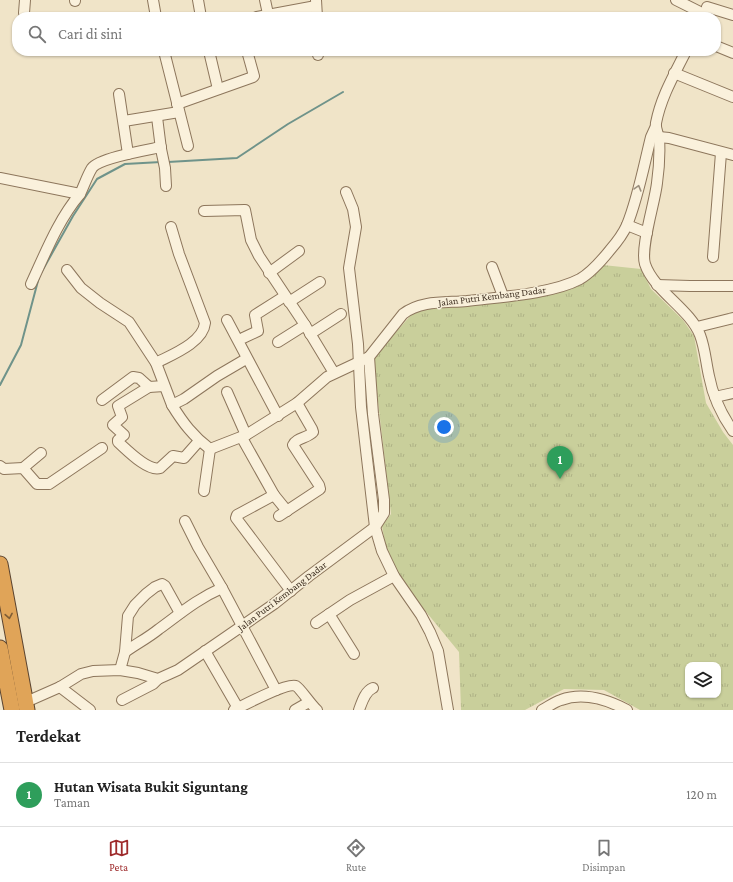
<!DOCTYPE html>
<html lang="id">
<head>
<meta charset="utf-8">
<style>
  :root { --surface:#fff; --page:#f2f2f2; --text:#222; --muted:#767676; --line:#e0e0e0; --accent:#9e2a2b }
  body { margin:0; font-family:"Crimson Pro",serif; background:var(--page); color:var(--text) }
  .controls { position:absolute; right:12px; bottom:12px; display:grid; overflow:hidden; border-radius:8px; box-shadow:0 1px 3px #0004 }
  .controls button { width:36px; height:36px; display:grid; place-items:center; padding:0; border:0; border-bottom:1px solid var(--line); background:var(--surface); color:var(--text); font:20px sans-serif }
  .you { position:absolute; left:444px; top:427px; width:14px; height:14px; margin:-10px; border:3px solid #fff; border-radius:50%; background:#1a73e8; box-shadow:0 0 0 6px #1a73e833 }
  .badge { display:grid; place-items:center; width:26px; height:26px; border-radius:50%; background:var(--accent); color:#fff; font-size:13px; font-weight:700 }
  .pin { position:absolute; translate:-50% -33px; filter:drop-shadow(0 1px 2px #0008) }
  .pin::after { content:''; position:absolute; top:21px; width:14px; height:12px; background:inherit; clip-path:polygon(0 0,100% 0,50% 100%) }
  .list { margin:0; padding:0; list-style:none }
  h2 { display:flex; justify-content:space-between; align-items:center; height:52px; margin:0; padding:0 16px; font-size:17px }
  h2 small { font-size:13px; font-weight:400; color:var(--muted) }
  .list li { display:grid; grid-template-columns:26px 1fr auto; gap:12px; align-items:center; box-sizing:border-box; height:64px; padding:0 16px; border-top:1px solid var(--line) }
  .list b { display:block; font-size:15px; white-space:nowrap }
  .list p { margin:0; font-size:13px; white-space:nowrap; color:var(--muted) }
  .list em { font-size:13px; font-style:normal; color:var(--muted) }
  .icon { flex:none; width:22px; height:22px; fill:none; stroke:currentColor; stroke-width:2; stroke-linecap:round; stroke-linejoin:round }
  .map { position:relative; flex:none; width:733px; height:710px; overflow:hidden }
  .search { position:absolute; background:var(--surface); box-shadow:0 1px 3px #0004; left:12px; right:12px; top:12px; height:44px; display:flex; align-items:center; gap:10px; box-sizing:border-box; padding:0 14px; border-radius:16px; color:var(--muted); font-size:15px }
  .sheet { height:116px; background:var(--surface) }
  nav { display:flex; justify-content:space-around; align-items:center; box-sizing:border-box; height:56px; border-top:1px solid var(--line); background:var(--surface); font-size:11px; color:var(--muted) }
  nav a { display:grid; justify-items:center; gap:2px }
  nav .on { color:var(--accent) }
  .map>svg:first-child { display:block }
  .grass { fill:url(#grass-tufts); fill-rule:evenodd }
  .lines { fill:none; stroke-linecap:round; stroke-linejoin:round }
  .stream { stroke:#6f938a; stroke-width:2 }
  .minor-casing { stroke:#8d765c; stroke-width:12 }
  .highway-casing { stroke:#5b4430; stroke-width:17 }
  .minor { stroke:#faf1dc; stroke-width:10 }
  .highway { stroke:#e0a458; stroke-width:15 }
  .oneway { stroke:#9c907e }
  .oneway2 { stroke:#7e5d36 }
  .labels { text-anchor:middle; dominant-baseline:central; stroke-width:3; stroke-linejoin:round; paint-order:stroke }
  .street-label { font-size:10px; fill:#3d2e20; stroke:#f7eed8 }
</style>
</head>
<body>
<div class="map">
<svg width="733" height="710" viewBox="0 0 733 710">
  <defs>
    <pattern id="grass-tufts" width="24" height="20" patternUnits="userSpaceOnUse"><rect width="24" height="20" fill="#c9cf9b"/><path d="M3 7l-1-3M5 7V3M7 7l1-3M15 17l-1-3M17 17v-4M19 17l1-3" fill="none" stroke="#aeb285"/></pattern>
  </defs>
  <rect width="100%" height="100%" fill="#f0e4c8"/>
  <path class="grass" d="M603 265 641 269 651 289 683 320 694 336 706 403 723 432 733 445V710H640L604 690 564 689 525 710H461L459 652 395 574 386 549 382 526 391 514 373 358 412 314 428 309 488 304 566 290ZM688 665H718V695H688Z"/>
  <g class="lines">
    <g class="stream">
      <path d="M168 162 237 158 288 124 343 92"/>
      <path d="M41 273 73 216 97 179 125 164 161 162"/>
      <path d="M0 385 21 345 39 277"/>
    </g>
    <defs>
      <g id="minor">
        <path d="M75 0V1"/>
        <path d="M153 0 156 17"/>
        <path d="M198 0 201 17"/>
        <path d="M265 0 268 14"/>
        <path d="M316 0 317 17"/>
        <path d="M676 0 704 14"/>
        <path d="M707 7 733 15"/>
        <path d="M24 13 25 0"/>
        <path d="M257 17 316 6"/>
        <path d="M716 46 733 53"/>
        <path d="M164 51 188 146"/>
        <path d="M209 51 218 89"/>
        <path d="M318 51V55"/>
        <path d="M686 51C674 75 661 97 656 123 655 128 658 133 659 138 660 153 659 169 657 183 655 202 640 248 645 264 654 291 690 309 700 335 705 348 706 363 709 376 713 397 721 414 733 431"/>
        <path d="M674 73 733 97"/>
        <path d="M119 94 128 154"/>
        <path d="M177 104 253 77 254 76 247 51"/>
        <path d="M157 117 161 149 165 168 166 186"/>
        <path d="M124 121 179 112"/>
        <path d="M659 137 669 138 733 155"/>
        <path d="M0 178 80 194C84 186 87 176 92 168 99 158 147 150 161 147"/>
        <path d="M346 192 353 209 356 227 349 268 358 344 361 407 375 527 382 551 394 576 421 615 430 632 438 651 448 710"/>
        <path d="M204 211 245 210 251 240 259 256 305 325 334 373"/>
        <path d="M627 225 647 233"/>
        <path d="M713 257 721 153"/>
        <path d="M492 267 503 296"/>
        <path d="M67 270 81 288 100 303 129 322 156 363 172 405 184 399 217 376 246 359"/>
        <path d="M269 273 299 251"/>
        <path d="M31 284C45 254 58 220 80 194"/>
        <path d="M657 285 690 286H733"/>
        <path d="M289 302 320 282"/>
        <path d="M227 320 278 416"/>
        <path d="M697 327 733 318"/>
        <path d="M310 334 341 314"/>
        <path d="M243 338 258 331 255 315 285 296"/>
        <path d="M278 342 305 325"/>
        <path d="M156 363C171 355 203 343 205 323L179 254 171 227"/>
        <path d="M149 387 118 406 122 417 113 425 124 435 118 440V442C127 450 148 472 160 468L173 456 184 458 199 441"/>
        <path d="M227 392 246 435"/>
        <path d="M715 397 733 393"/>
        <path d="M102 400 133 377 139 378 149 387 164 386"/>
        <path d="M172 405C183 423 193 436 210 449L246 435 297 403 327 377 359 362 369 357 403 314C421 300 446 303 467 301 499 297 552 294 580 279 592 272 602 260 610 250 617 242 623 234 627 225 638 198 644 165 651 137L656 126"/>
        <path d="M242 438 274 495 237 515 236 518 291 591"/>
        <path d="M0 466 4 469 23 468 37 484H49L102 448"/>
        <path d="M23 468 41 453"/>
        <path d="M204 491 210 449"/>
        <path d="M274 495 287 511"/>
        <path d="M279 516 320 489 319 485 293 445C296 438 308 438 313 432L312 429 297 403"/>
        <path d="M185 521 198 547 222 588 276 690"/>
        <path d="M329 614 354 654"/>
        <path d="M316 623 350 600 394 576"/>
        <path d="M205 651 238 708"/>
        <path d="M125 652C136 644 148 638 159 629 181 613 197 599 222 588"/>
        <path d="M120 670 125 652 128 616 135 605 146 594 155 587 162 584 165 586 180 613"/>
        <path d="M60 687 90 710"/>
        <path d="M122 700 153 684 158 679"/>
        <path d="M26 702 60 687 81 674 93 671 120 670 138 673 158 679 178 670 274 604 309 576 375 527 384 513V500L373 414 369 357"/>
        <path d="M234 710C244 705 288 682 296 686 300 688 311 705 317 710"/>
        <path d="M295 710 309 702"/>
        <path d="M359 710C362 702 365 691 373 688"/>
        <path d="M542 710C548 707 554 702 561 700 583 692 608 700 627 710"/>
      </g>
      <g id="highway">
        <path d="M0 564 27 710"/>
        <path d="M0 648 12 710"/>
      </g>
    </defs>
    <use href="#minor" class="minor-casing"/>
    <use href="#highway" class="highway-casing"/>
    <use href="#minor" class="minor"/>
    <use href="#highway" class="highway"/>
  </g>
  <defs><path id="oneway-chevron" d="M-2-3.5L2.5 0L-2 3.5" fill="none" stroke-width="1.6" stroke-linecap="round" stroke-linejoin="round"/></defs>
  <use class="oneway" href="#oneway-chevron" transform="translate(638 188) rotate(-74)"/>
  <use class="oneway2" href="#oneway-chevron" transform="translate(9 616) rotate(80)"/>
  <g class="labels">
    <g class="street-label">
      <text transform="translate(492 296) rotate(-7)">Jalan Putri Kembang Dadar</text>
      <text transform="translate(282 596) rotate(-37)">Jalan Putri Kembang Dadar</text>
    </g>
  </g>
</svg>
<div class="controls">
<button><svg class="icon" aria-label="layers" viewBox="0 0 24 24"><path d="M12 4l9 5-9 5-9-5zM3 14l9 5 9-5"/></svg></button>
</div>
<div class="you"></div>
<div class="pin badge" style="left:560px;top:479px;background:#2e9e5b">1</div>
<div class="search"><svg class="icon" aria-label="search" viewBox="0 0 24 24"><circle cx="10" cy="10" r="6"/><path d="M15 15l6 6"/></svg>Cari di sini</div>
</div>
<section class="sheet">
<h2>Terdekat<small></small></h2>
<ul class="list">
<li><span class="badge" style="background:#2e9e5b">1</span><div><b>Hutan Wisata Bukit Siguntang</b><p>Taman</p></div><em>120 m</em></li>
</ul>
</section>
<nav>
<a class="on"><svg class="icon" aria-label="map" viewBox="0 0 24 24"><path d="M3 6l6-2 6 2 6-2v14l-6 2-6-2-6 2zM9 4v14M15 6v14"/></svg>Peta</a>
<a><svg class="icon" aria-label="directions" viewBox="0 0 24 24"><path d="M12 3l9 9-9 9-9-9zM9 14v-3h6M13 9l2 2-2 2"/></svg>Rute</a>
<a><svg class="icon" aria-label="saved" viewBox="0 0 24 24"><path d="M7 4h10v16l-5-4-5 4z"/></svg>Disimpan</a>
</nav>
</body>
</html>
